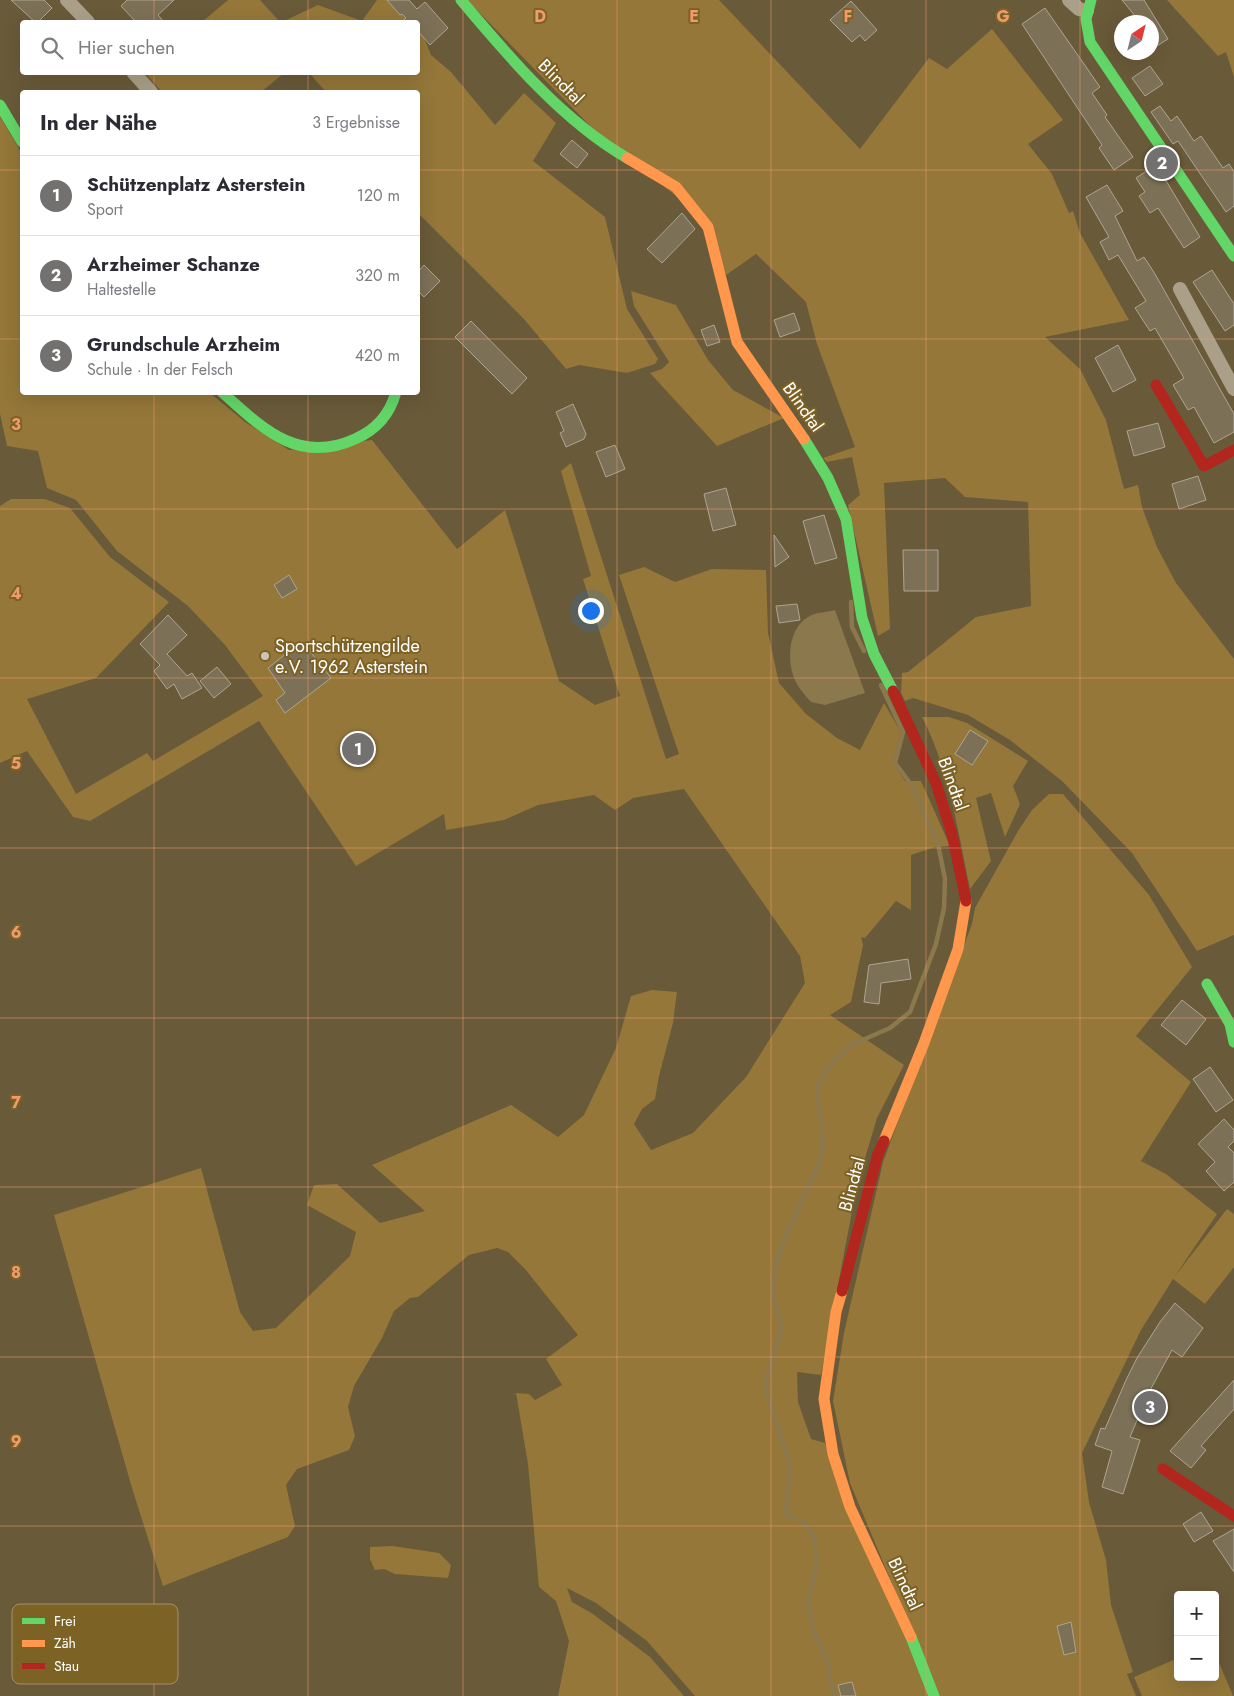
<!DOCTYPE html>
<html lang="de">
<head>
<meta charset="utf-8">
<style>
  :root { --surface:#fff; --page:#f2f2f3; --text:#2b2b33; --muted:#7c7c81; --line:#e1e1e2; --accent:#737070 }
  body { margin:0; font-family:Jost,sans-serif; background:var(--page); color:var(--text) }
  .controls { position:absolute; right:15px; bottom:15px; display:grid; overflow:hidden; border-radius:5px; box-shadow:0 5px 20px #0002 }
  .controls button { width:45px; height:45px; display:grid; place-items:center; padding:0; border:0; border-bottom:1px solid var(--line); background:var(--surface); color:var(--text); font:25px sans-serif }
  .compass { position:absolute; left:1114px; top:15px; width:45px; height:45px; border-radius:50%; background:var(--surface); box-shadow:0 5px 20px #0002; rotate:35deg }
  .you { position:absolute; left:590px; top:610px; width:18px; height:18px; margin:-12px; border:4px solid #fff; border-radius:50%; background:#1a73e8; box-shadow:0 0 0 8px #1a73e833 }
  .badge { display:grid; place-items:center; width:32px; height:32px; border-radius:50%; background:var(--accent); color:#fff; font-size:16px; font-weight:700 }
  .pin { position:absolute; translate:-50% -50%; border:2px solid #fff; box-shadow:0 1px 5px #0006 }
  .list { margin:0; padding:0; list-style:none }
  h2 { display:flex; justify-content:space-between; align-items:center; height:65px; margin:0; padding:0 20px; font-size:21px }
  h2 small { font-size:16px; font-weight:400; color:var(--muted) }
  .list li { display:grid; grid-template-columns:32px 1fr auto; gap:15px; align-items:center; box-sizing:border-box; height:80px; padding:0 20px; border-top:1px solid var(--line) }
  .list b { display:block; font-size:19px; white-space:nowrap }
  .list p { margin:0; font-size:16px; white-space:nowrap; color:var(--muted) }
  .list em { font-size:16px; font-style:normal; color:var(--muted) }
  .icon { flex:none; width:28px; height:28px; fill:none; stroke:currentColor; stroke-width:2; stroke-linecap:round; stroke-linejoin:round }
  .map { position:relative; flex:none; width:1234px; height:1696px; overflow:hidden }
  .search { position:absolute; background:var(--surface); box-shadow:0 5px 20px #0002; left:20px; top:20px; width:400px; height:55px; display:flex; align-items:center; gap:12px; box-sizing:border-box; padding:0 18px; border-radius:5px; color:var(--muted); font-size:19px }
  .panel { position:absolute; background:var(--surface); box-shadow:0 5px 20px #0002; left:20px; top:90px; width:400px; height:305px; border-radius:5px }
  .map>svg:first-child { display:block }
  .green { fill:#947739 }
  .water { fill:#8c784d }
  .lines { fill:none; stroke-linecap:round; stroke-linejoin:round }
  .stream { stroke:#8c784d; stroke-width:4.5 }
  .building { fill:#7c7056; stroke:#aea592 }
  .street { stroke:#aaa08a; stroke-width:14 }
  .fast { stroke:#63d668; stroke-width:11 }
  .slow { stroke:#ff974d; stroke-width:11 }
  .jam { stroke:#b3261e; stroke-width:11 }
  .grid { fill:none; stroke:#f19b6d; stroke-width:1; stroke-opacity:0.55 }
  .poi-dot { fill:#cac5ba; stroke:#7d6225; stroke-width:2 }
  .labels { text-anchor:middle; dominant-baseline:central; stroke-width:4; stroke-linejoin:round; paint-order:stroke }
  .street-label { font-size:18px; fill:#fff; stroke:#7d6225 }
  .poi-label { font-size:18px; fill:#fff; stroke:#7d6225; text-anchor:start }
  .key { fill:#7d6225; stroke:#a49166; stroke-width:1 }
  .key-label { font-size:14px; fill:#fff }
  .grid-label { font-size:16px; text-anchor:middle; font-weight:bold; fill:#f19b6d; stroke:#7d6225; stroke-width:4; stroke-linejoin:round; paint-order:stroke }
</style>
</head>
<body>
<div class="map">
<svg width="1234" height="1696" viewBox="0 0 1234 1696">
  <rect width="100%" height="100%" fill="#695a39"/>
  <g class="green">
    <path d="M228 0H260L280 22H202Z"/>
    <path d="M377 0H396L412 8 431 55 451 72 495 125 524 93 556 123 533 161 605 217 627 309 658 359 655 364 627 373 579 365 566 369 523 318 418 213V92H326L311 75V73L418 72V22H282L318 5 362 21Z"/>
    <path d="M467 0H719L860 149 929 58 947 69 992 29 1063 120 1028 144 1052 174 1069 213 1073 211 1080 233 1129 320 1045 337 1080 369 1106 420 1124 489 1138 485 1142 507 1157 547 1176 583 1234 659V935L1197 951 1132 853 1062 781 1010 740 968 715 913 698 905 701 901 693 902 673 908 672 976 617 1031 606 1028 502 965 497 945 478 884 483 890 629 878 636 848 505 860 495 852 457 827 462 823 458 855 447 817 344 806 302 756 254 726 275 709 222 599 135Z"/>
    <path d="M1167 0H1234V77L1226 52 1218 56Z"/>
    <path d="M149 73V72L284 73 261 92H162L147 75Z"/>
    <path d="M0 116 22 154V392L210 393 245 422 289 450 372 440 457 549 505 510 559 681 595 705 620 696 583 579 591 576 561 471 571 463 666 759 679 754 619 575 644 567 675 582 712 569 766 570 768 633 779 683 806 714 837 738 860 750 884 703 901 732 893 763 905 781H921L950 846 935 847 911 855V910L896 901 865 938 861 937 863 945 851 1002 830 1015 904 1065 877 1118 857 1185 821 1375 797 1372 798 1402 811 1439 825 1443 931 1696H695L647 1641 596 1603 567 1588 572 1602 593 1614 650 1657 684 1696H558L569 1641 556 1601 539 1587 528 1464 516 1393 529 1394 535 1400 562 1385 546 1359 578 1335 525 1269 508 1252 497 1248 469 1255 418 1297 410 1298 394 1311 382 1338 354 1386 348 1407 355 1436 349 1450 297 1469 286 1485 295 1526 288 1537 163 1586 132 1488 54 1215 201 1168 240 1312 253 1331 276 1328 350 1256 356 1232 307 1205 314 1185 337 1184 380 1223 425 1211 372 1165 511 1105 558 1137 584 1115 616 1048 631 996 652 990 677 992 673 1023 659 1076 655 1099 642 1109 634 1124 651 1150 693 1133 746 1077 805 983 800 956 684 789 633 798 615 810 594 795 538 805 504 820 446 830 444 814 356 866 259 721 90 821 73 817 27 751 0 763V506L11 499H45L70 508 110 557 169 602 96 678 27 699 76 794 147 753 153 761 263 696 225 645 188 606 117 551 76 500 47 488 38 451 7 446 0 414Z"/>
    <path d="M631 291 676 305 708 360 733 390 784 418 717 446 650 373 662 369 669 362 634 306Z"/>
    <path d="M922 717H949L967 723 1028 761 1013 786 1020 804 1005 837 991 793 976 798 991 861 970 889C958 832 949 769 922 717Z"/>
    <path d="M1049 794H1063L1149 895 1192 967 1136 1036 1191 1082 1141 1161 1166 1174 1217 1214 1175 1276 1227 1209 1234 1214V1267L1205 1304 1173 1279 1141 1330 1082 1453 1089 1502 1106 1560 1111 1605 1133 1672 1127 1674 1136 1696H939L850 1483 833 1401 844 1333 883 1162 972 924 975 908 1018 831 1032 810Z"/>
    <path d="M393 1546 439 1553 451 1565 448 1578 395 1574 384 1569 375 1570 370 1559V1547Z"/>
    <path d="M1215 1653 1233 1696H1142L1134 1677 1178 1658V1677H1215Z"/>
  </g>
  <path class="water" d="M835 610 865 693 825 705 811 702C806 696 798 688 795 680 786 660 788 625 812 615 819 612 828 612 835 610Z"/>
  <g class="lines">
    <g class="stream">
      <path d="M851 602 852 627 864 651"/>
      <path d="M834 1696 827 1660 813 1629 808 1601 816 1566V1541L803 1521 786 1515 790 1464 766 1391 767 1377 782 1327 772 1292 777 1260 786 1235 821 1159 823 1140 817 1085 829 1066 851 1045 890 1028 910 1012 936 944 944 908 945 879 937 839 929 826 913 787 895 763 903 732 881 685"/>
    </g>
  </g>
  <g class="building">
    <path d="M11 0H44L52 8 38 22H35Z"/>
    <path d="M127 0H174L158 15 164 22H136L121 6Z"/>
    <path d="M387 0H409L417 9 425 2 448 28 430 45 418 31V22H401L406 18 402 14 400 15Z"/>
    <path d="M1122 0H1144L1168 39 1152 49V22H1140Z"/>
    <path d="M851 1 877 30 865 41 860 35 852 42 830 20Z"/>
    <path d="M1045 8 1100 87 1092 93 1107 115 1105 117 1133 157 1114 170 1099 148 1102 145 1022 24Z"/>
    <path d="M1150 66 1163 84 1145 96 1132 78Z"/>
    <path d="M1160 106 1171 121 1177 116 1194 141 1201 136 1223 168 1229 164 1234 172V206L1226 212 1178 141 1173 144 1151 112Z"/>
    <path d="M572 140 588 154 577 168 560 154Z"/>
    <path d="M1154 166 1163 181 1165 179 1200 237 1184 248 1158 208 1150 213 1139 196 1145 192 1136 178Z"/>
    <path d="M1107 185 1123 211 1115 216 1137 261 1144 257 1155 274 1234 414V432L1214 443 1194 407 1188 410 1173 385 1184 378 1155 328 1150 331 1135 308 1146 301 1118 255 1109 260 1100 242 1109 237 1086 197Z"/>
    <path d="M682 213 695 229 662 263 647 249Z"/>
    <path d="M424 265 440 281 424 297 418 291V272Z"/>
    <path d="M1212 270 1234 304V325L1225 331 1193 282Z"/>
    <path d="M794 313 800 330 780 337 774 320Z"/>
    <path d="M471 321 527 378 512 394 455 337Z"/>
    <path d="M714 325 720 342 707 346 701 330Z"/>
    <path d="M1118 345 1136 380 1113 392 1095 358Z"/>
    <path d="M573 404 586 434 584 439 566 447 560 433 564 431 556 412Z"/>
    <path d="M1158 423 1165 447 1134 456 1127 431Z"/>
    <path d="M615 445 625 469 606 477 596 452Z"/>
    <path d="M1198 476 1206 500 1179 509 1172 484Z"/>
    <path d="M726 488 736 525 713 531 704 494Z"/>
    <path d="M824 515 837 558 815 564 803 521Z"/>
    <path d="M774 535 789 557 775 567Z"/>
    <path d="M903 550H938V591H904Z"/>
    <path d="M289 575 297 589 282 598 274 585Z"/>
    <path d="M797 604 800 620 779 623 776 606Z"/>
    <path d="M168 615 187 635 167 654 187 676 192 673 202 688 182 699 174 684 167 689 154 671 160 665 140 644Z"/>
    <path d="M302 641 331 678 285 713 276 700 285 693 268 668Z"/>
    <path d="M217 667 231 684 214 698 200 681Z"/>
    <path d="M970 730 988 741 972 765 955 754Z"/>
    <path d="M908 959 911 979 881 983 879 1004 864 1002 869 965Z"/>
    <path d="M1182 1000 1206 1019 1186 1045 1161 1025Z"/>
    <path d="M1210 1067 1233 1100 1216 1112 1193 1079Z"/>
    <path d="M1224 1119 1234 1130V1141L1228 1147 1234 1153V1182L1224 1191 1206 1171 1215 1162 1198 1144Z"/>
    <path d="M1175 1303 1203 1328 1182 1357 1172 1350 1148 1394 1130 1437 1140 1440 1123 1494 1102 1487 1112 1451 1095 1445 1101 1428 1105 1429 1126 1380 1137 1358 1160 1322Z"/>
    <path d="M1234 1380V1409L1201 1446 1206 1450 1191 1468 1170 1451Z"/>
    <path d="M1201 1512 1213 1531 1194 1542 1183 1524Z"/>
    <path d="M1234 1529V1572L1213 1541Z"/>
    <path d="M1071 1622 1076 1652 1064 1655 1057 1626Z"/>
    <path d="M852 1682 856 1696H841L838 1685Z"/>
  </g>
  <g class="lines">
    <g class="street">
      <path d="M67 0 88 22"/>
      <path d="M1069 0 1079 9 1087 11"/>
      <path d="M133 72 151 92"/>
      <path d="M1180 289 1234 389"/>
    </g>
    <g class="fast">
      <path d="M461 0C508 56 563 121 627 158"/>
      <path d="M1091 0 1086 19 1090 42 1234 256"/>
      <path d="M0 105 22 142"/>
      <path d="M222 392C262 428 298 465 355 439 376 430 390 414 396 392"/>
      <path d="M804 439 828 478 846 519 862 618 874 654 893 691"/>
      <path d="M1207 984 1230 1024 1234 1042"/>
      <path d="M911 1637 934 1696"/>
    </g>
    <g class="slow">
      <path d="M627 158 676 187 708 227 737 342 804 439"/>
      <path d="M884 1141 924 1043 958 949 966 901"/>
      <path d="M842 1291 836 1312 824 1399 833 1454 850 1507 911 1637"/>
    </g>
    <g class="jam">
      <path d="M1156 385 1204 466 1234 450"/>
      <path d="M893 691 936 783 952 834 966 901"/>
      <path d="M842 1291 878 1154 884 1141"/>
      <path d="M1163 1469 1234 1516"/>
    </g>
  </g>
  <path class="grid" d="M154 0V22M308 0V22M463 0V1696M617 0V1696M771 0V1696M926 0V1696M1080 0V1696M154 72V92M308 72V92M0 170H22M418 170H1234M0 339H22M418 339H1234M154 392V1696M308 392V1696M0 509H1234M0 678H1234M0 848H1234M0 1018H1234M0 1187H1234M0 1357H1234M0 1526H1234"/>
  <circle class="poi-dot" cx="265" cy="656" r="5"/>
  <g class="labels">
    <g class="street-label">
      <text transform="translate(561 82) rotate(45)">Blindtal</text>
      <text transform="translate(803 407) rotate(55)">Blindtal</text>
      <text transform="translate(953 784) rotate(70)">Blindtal</text>
      <text transform="translate(852 1184) rotate(-75)">Blindtal</text>
      <text transform="translate(905 1584) rotate(65)">Blindtal</text>
    </g>
    <g class="poi-label">
      <text x="275" y="646">Sportschützengilde<tspan x="275" dy="21">e.V. 1962 Asterstein</tspan></text>
    </g>
  </g>
  <rect x="12" y="1604" width="166" height="80" rx="8" class="key"/>
  <rect x="22" y="1618" width="23" height="6" fill="#63d668"/>
  <rect x="22" y="1640" width="23" height="7" fill="#ff974d"/>
  <rect x="22" y="1663" width="23" height="6" fill="#b3261e"/>
  <g class="key-label">
    <text x="54" y="1626">Frei</text>
    <text x="54" y="1648">Zäh</text>
    <text x="54" y="1671">Stau</text>
  </g>
  <g class="grid-label">
    <text x="540" y="22">D</text>
    <text x="694" y="22">E</text>
    <text x="848" y="22">F</text>
    <text x="1003" y="22">G</text>
    <text x="16" y="430">3</text>
    <text x="16" y="599">4</text>
    <text x="16" y="769">5</text>
    <text x="16" y="938">6</text>
    <text x="16" y="1108">7</text>
    <text x="16" y="1278">8</text>
    <text x="16" y="1447">9</text>
  </g>
</svg>
<div class="controls">
<button>+</button>
<button>−</button>
</div>
<svg class="compass" viewBox="-18 -18 36 36"><path d="M0-13l5 13h-10z" fill="#e53935"/><path d="M0 13l5-13h-10z" fill="#7c7c81"/></svg>
<div class="you"></div>
<div class="pin badge" style="left:358px;top:749px">1</div>
<div class="pin badge" style="left:1162px;top:163px">2</div>
<div class="pin badge" style="left:1150px;top:1407px">3</div>
<div class="search"><svg class="icon" aria-label="search" viewBox="0 0 24 24"><circle cx="10" cy="10" r="6"/><path d="M15 15l6 6"/></svg>Hier suchen</div>
<section class="panel">
<h2>In der Nähe<small>3 Ergebnisse</small></h2>
<ul class="list">
<li><span class="badge">1</span><div><b>Schützenplatz Asterstein</b><p>Sport</p></div><em>120 m</em></li>
<li><span class="badge">2</span><div><b>Arzheimer Schanze</b><p>Haltestelle</p></div><em>320 m</em></li>
<li><span class="badge">3</span><div><b>Grundschule Arzheim</b><p>Schule · In der Felsch</p></div><em>420 m</em></li>
</ul>
</section>
</div>
</body>
</html>
